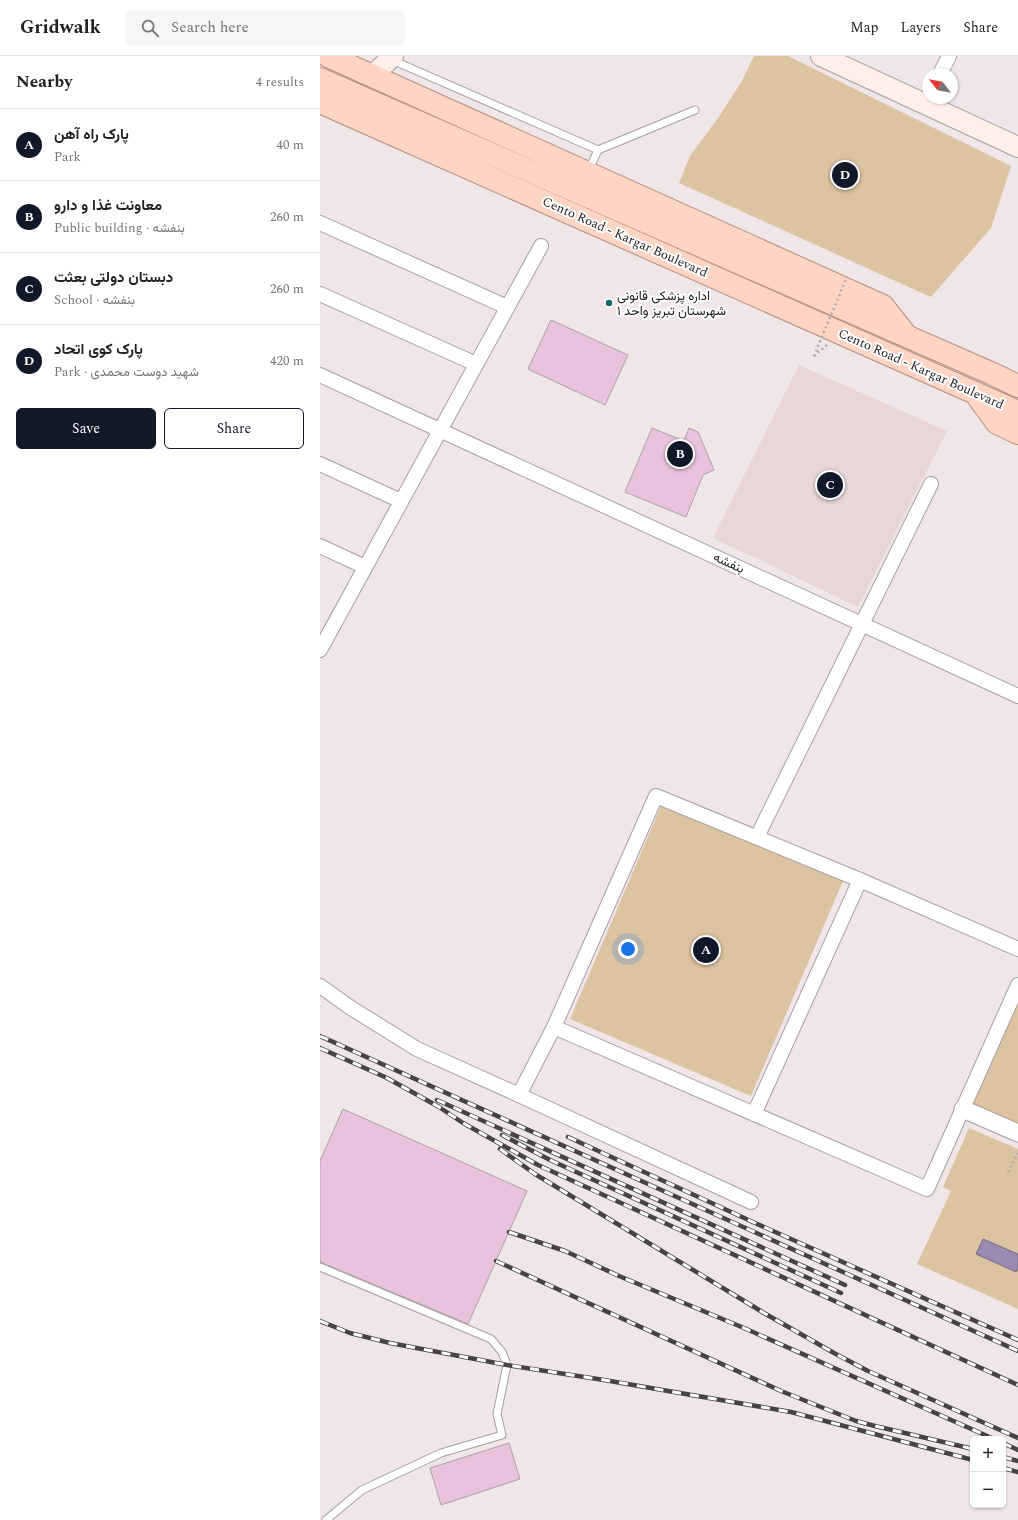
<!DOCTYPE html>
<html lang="en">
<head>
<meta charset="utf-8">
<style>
  :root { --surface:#fff; --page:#f6f6f6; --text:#222; --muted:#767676; --line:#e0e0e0; --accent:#111827 }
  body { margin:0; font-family:Spectral,Vazirmatn,serif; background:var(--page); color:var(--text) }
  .controls { position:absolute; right:12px; bottom:12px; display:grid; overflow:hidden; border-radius:6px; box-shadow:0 1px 3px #0004 }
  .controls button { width:36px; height:36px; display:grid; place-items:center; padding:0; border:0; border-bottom:1px solid var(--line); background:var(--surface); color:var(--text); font:20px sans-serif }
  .compass { position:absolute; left:602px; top:12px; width:36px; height:36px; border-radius:50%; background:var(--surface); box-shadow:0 1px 3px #0004; rotate:301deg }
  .you { position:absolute; left:308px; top:893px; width:14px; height:14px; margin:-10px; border:3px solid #fff; border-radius:50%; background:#1a73e8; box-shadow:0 0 0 6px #1a73e833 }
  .badge { display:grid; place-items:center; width:26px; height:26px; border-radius:50%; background:var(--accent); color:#fff; font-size:13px; font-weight:700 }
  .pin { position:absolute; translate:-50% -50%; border:2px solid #fff; box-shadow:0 1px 4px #0006 }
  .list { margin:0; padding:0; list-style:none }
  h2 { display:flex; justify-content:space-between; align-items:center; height:52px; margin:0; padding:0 16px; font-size:17px }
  h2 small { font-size:13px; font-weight:400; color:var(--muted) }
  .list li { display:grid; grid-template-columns:26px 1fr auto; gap:12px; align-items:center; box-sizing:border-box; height:72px; padding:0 16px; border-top:1px solid var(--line) }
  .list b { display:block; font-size:15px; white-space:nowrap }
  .list p { margin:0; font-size:13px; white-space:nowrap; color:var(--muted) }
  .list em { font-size:13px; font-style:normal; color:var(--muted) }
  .actions { display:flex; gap:8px; padding:12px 16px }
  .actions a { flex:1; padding:9px 0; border:1px solid var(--accent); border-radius:6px; text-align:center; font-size:14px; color:var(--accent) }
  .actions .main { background:var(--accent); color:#fff }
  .icon { flex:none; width:22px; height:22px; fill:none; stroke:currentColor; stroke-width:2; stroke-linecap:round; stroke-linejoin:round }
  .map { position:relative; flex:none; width:698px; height:1464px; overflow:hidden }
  header { display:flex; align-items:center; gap:24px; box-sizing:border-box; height:56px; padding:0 20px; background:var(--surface); border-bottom:1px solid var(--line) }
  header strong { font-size:19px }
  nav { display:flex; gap:22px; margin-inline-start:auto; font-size:14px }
  .search { width:280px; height:36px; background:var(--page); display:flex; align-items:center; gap:10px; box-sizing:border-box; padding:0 14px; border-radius:6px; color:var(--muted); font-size:15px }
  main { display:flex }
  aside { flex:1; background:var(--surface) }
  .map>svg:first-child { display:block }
  .built { fill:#e9d6d8 }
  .green { fill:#dcc3a1 }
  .water { fill:#9a8ab1; stroke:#776a86 }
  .building { fill:#eac2de; stroke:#a9a2a7 }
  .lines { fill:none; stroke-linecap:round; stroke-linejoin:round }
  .service-casing { stroke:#a79e9f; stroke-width:9 }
  .minor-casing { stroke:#a79e9f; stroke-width:16 }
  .tertiary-casing { stroke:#a79e9f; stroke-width:19 }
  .secondary-casing { stroke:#a79e9f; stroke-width:22 }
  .trunk-casing { stroke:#b38e80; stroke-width:24 }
  .path { stroke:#b3aaab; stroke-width:2.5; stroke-dasharray:2 3; stroke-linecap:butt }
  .service { stroke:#fff; stroke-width:7 }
  .minor { stroke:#fff; stroke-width:14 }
  .tertiary { stroke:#fff; stroke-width:17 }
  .secondary { stroke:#ffefe8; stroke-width:20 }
  .trunk { stroke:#ffd4c2; stroke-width:22 }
  .rail-casing { stroke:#474243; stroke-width:4.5 }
  .rail { stroke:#fff; stroke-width:3; stroke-dasharray:9; stroke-linecap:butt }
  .path-bridge { stroke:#b3aaab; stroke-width:2.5; stroke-dasharray:2 3; stroke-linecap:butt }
  .poi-dot { fill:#19656e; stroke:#fff; stroke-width:1.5 }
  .labels { text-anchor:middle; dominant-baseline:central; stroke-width:4; stroke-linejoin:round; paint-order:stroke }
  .street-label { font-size:13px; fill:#252122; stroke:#fff }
  .poi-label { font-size:13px; fill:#252122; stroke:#fff; text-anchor:start }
</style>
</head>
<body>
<header>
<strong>Gridwalk</strong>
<div class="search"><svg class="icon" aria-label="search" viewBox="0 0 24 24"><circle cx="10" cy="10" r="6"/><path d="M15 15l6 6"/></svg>Search here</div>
<nav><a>Map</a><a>Layers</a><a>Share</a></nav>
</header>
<main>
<aside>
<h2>Nearby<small>4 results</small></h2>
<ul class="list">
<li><span class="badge">A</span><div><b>پارک راه آهن</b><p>Park</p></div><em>40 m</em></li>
<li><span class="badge">B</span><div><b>معاونت غذا و دارو</b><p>Public building · بنفشه</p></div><em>260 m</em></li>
<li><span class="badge">C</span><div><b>دبستان دولتی بعثت</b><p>School · بنفشه</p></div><em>260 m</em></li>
<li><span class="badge">D</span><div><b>پارک کوی اتحاد</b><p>Park · شهید دوست محمدی</p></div><em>420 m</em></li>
</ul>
<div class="actions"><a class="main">Save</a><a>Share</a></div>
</aside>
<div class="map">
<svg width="698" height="1464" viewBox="0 0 698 1464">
  <rect width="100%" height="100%" fill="#f0e6e7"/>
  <path class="built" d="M479 309 627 375 538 551 393 482Z"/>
  <g class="green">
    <path d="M434 0H468L691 110 671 172 611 241 359 127 370 100 398 62 422 25Z"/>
    <path d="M342 748 523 825 431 1040 250 963Z"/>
    <path d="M698 938V1071L648 1050Z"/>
    <path d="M649 1072 698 1093V1253L597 1208 631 1135 623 1131Z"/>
  </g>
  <path class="water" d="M663 1183 698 1198V1213L696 1216 656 1198Z"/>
  <g class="building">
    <path d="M231 264 308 299 285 349 208 313Z"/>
    <path d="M332 372 364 385 369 372 378 376 394 414 383 419 366 461 305 436Z"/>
    <path d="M23 1053 207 1135 148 1268 0 1206V1105Z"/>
    <path d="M189 1387 200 1423 121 1449 110 1412Z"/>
  </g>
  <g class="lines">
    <defs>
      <g id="service">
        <path d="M72 4 278 94 375 54"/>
        <path d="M268 116 278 94"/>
        <path d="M0 1211 171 1283 182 1296 187 1309 177 1358 182 1379 121 1397 42 1434 6 1464"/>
      </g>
      <g id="minor">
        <path d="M620 18 629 0"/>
        <path d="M0 167 187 251"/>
        <path d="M0 238 156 308"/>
        <path d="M0 319 698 640"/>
        <path d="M0 408 81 445"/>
        <path d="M0 490 45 511"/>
        <path d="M0 594 221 190"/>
        <path d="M437 781 611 428"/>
        <path d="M0 930 31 952 97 993 199 1039 431 1146"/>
        <path d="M234 971 607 1133 698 929"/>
        <path d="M199 1039 234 971 336 740 540 824 698 893"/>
        <path d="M434 1058 540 824"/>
      </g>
      <path id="tertiary" d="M643 1053 698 1077"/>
      <g id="secondary">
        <path d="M501 0 698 91"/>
        <path d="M52 20 73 0"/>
      </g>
      <g id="trunk">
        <path d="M8 0 563 250 585 278"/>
        <path d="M0 23 673 318 698 330"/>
        <path d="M0 46 698 356"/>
        <path d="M655 337 677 367 698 377"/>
      </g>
    </defs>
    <use href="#service" class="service-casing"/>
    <use href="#minor" class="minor-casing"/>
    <use href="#tertiary" class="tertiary-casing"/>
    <use href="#secondary" class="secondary-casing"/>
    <use href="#trunk" class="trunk-casing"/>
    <g class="path">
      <path d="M494 300 507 289"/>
      <path d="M688 1116 698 1097"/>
    </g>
    <use href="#service" class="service"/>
    <use href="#minor" class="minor"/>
    <use href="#tertiary" class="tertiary"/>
    <use href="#secondary" class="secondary"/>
    <use href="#trunk" class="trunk"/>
    <defs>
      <g id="rail">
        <path d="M0 980 698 1295"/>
        <path d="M0 992 67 1022 119 1051 143 1067 218 1109 698 1329"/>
        <path d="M117 1044 525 1229"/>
        <path d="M182 1079 230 1104 521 1237"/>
        <path d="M248 1081 435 1167 698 1284"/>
        <path d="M180 1093 215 1118 444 1257 514 1297 548 1315 698 1382"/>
        <path d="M189 1176 245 1195 299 1220 424 1272 674 1383"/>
        <path d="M176 1205 461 1335 536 1365 555 1370 653 1393"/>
        <path d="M0 1265 30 1277 70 1287 187 1309 284 1324 471 1356 653 1404"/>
        <path d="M683 1387 698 1394"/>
        <path d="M683 1401 698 1405"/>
        <path d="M683 1412 698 1416"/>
      </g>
    </defs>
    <use href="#rail" class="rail-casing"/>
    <use href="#rail" class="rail"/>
    <path class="path-bridge" d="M494 300 526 223"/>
  </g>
  <circle class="poi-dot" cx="289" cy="247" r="4"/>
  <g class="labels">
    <g class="street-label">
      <text transform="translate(305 181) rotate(24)">Cento Road - Kargar Boulevard</text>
      <text transform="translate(601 313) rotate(24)">Cento Road - Kargar Boulevard</text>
      <text transform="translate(409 507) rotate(25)">بنفشه</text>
    </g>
    <g class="poi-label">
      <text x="297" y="240">اداره پزشکی قانونی<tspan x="297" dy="15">شهرستان تبریز واحد ۱</tspan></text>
    </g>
  </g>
</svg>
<div class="controls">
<button>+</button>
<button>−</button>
</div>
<svg class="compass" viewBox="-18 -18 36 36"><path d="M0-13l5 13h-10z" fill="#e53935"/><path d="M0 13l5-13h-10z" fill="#767676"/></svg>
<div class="you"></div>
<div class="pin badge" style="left:386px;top:894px">A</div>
<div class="pin badge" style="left:360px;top:398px">B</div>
<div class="pin badge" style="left:510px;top:429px">C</div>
<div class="pin badge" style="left:525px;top:119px">D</div>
</div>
</main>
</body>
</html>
